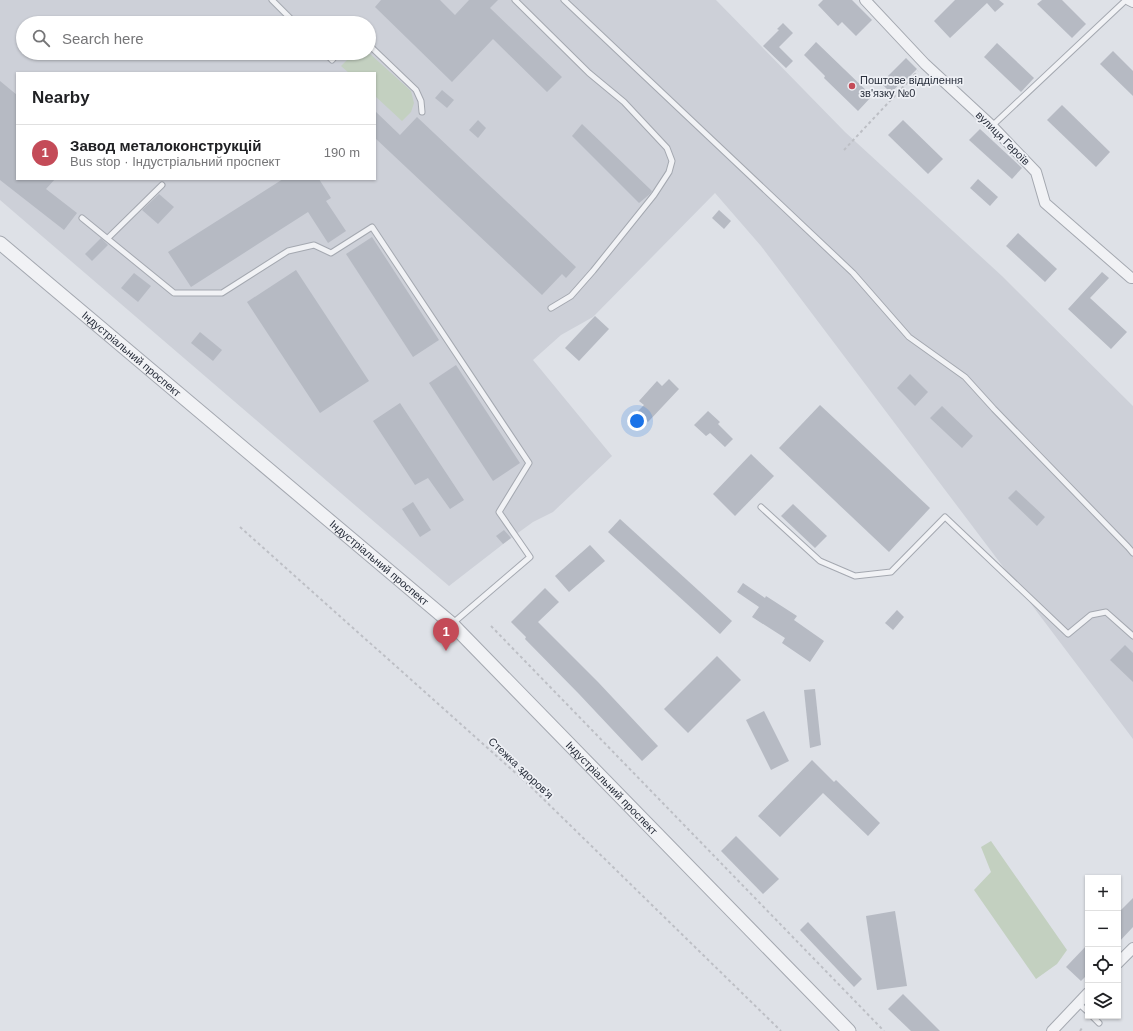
<!DOCTYPE html>
<html lang="en">
<head>
<meta charset="utf-8">
<style>
  :root { --surface:#fff; --page:#f2f2f2; --text:#202124; --muted:#757577; --line:#e0e0e0; --accent:#c44b58 }
  body { margin:0; font-family:Arial,sans-serif; background:var(--page); color:var(--text) }
  .controls { position:absolute; right:12px; bottom:12px; display:grid; overflow:hidden; border-radius:0px; box-shadow:0 1px 3px #0004 }
  .controls button { width:36px; height:36px; display:grid; place-items:center; padding:0; border:0; border-bottom:1px solid var(--line); background:var(--surface); color:var(--text); font:20px sans-serif }
  .you { position:absolute; left:637px; top:421px; width:14px; height:14px; margin:-10px; border:3px solid #fff; border-radius:50%; background:#1a73e8; box-shadow:0 0 0 6px #1a73e833 }
  .badge { display:grid; place-items:center; width:26px; height:26px; border-radius:50%; background:var(--accent); color:#fff; font-size:13px; font-weight:700 }
  .pin { position:absolute; translate:-50% -33px; filter:drop-shadow(0 1px 2px #0008) }
  .pin::after { content:''; position:absolute; top:21px; width:14px; height:12px; background:inherit; clip-path:polygon(0 0,100% 0,50% 100%) }
  .list { margin:0; padding:0; list-style:none }
  h2 { display:flex; justify-content:space-between; align-items:center; height:52px; margin:0; padding:0 16px; font-size:17px }
  h2 small { font-size:13px; font-weight:400; color:var(--muted) }
  .list li { display:grid; grid-template-columns:26px 1fr auto; gap:12px; align-items:center; box-sizing:border-box; height:56px; padding:0 16px; border-top:1px solid var(--line) }
  .list b { display:block; font-size:15px; white-space:nowrap }
  .list p { margin:0; font-size:13px; white-space:nowrap; color:var(--muted) }
  .list em { font-size:13px; font-style:normal; color:var(--muted) }
  .icon { flex:none; width:22px; height:22px; fill:none; stroke:currentColor; stroke-width:2; stroke-linecap:round; stroke-linejoin:round }
  .map { position:relative; flex:none; width:1133px; height:1031px; overflow:hidden }
  .search { position:absolute; background:var(--surface); box-shadow:0 1px 3px #0004; left:16px; top:16px; width:360px; height:44px; display:flex; align-items:center; gap:10px; box-sizing:border-box; padding:0 14px; border-radius:22px; color:var(--muted); font-size:15px }
  .panel { position:absolute; background:var(--surface); box-shadow:0 1px 3px #0004; left:16px; top:72px; width:360px; height:108px; border-radius:0px }
  .map>svg:first-child { display:block }
  .built { fill:#cdd0d8; fill-rule:evenodd }
  .green { fill:#c3d0c0 }
  .building { fill:#b6bac3 }
  .lines { fill:none; stroke-linecap:round; stroke-linejoin:round }
  .service-casing { stroke:#a4a8b0; stroke-width:7 }
  .minor-casing { stroke:#a4a8b0; stroke-width:12 }
  .tertiary-casing { stroke:#a4a8b0; stroke-width:15 }
  .path { stroke:#bdbfc5; stroke-width:2; stroke-dasharray:3 3; stroke-linecap:butt }
  .service { stroke:#f1f2f5; stroke-width:5 }
  .minor { stroke:#f1f2f5; stroke-width:10 }
  .tertiary { stroke:#f1f2f5; stroke-width:13 }
  .poi-dot { fill:#c44b58; stroke:#eef0f5; stroke-width:1.5 }
  .labels { text-anchor:middle; dominant-baseline:central; stroke-width:3.5; stroke-linejoin:round; paint-order:stroke }
  .poi-label { font-size:11px; fill:#292f3c; stroke:#eef0f5; text-anchor:start }
  .street-label { font-size:11px; fill:#292f3c; stroke:#eef0f5 }
</style>
</head>
<body>
<div class="map">
<svg width="1133" height="1031" viewBox="0 0 1133 1031">
  <rect width="100%" height="100%" fill="#dee1e7"/>
  <path class="built" d="M0 0H716L845 132 1002 276 1133 406V739L761 246 715 193 593 317 561 335 533 360 612 456 553 512 533 522 511 538 449 586 0 200ZM23 23H369V53H23ZM17 73H375V179H17Z"/>
  <g class="green">
    <path d="M354 53H369L411 91 414 103 411 112 402 121 375 96V73H349L341 66Z"/>
    <path d="M991 841 1067 950 1057 964 1036 979 974 890 991 872 981 847Z"/>
  </g>
  <g class="building">
    <path d="M381 0H440L455 15 469 0H498L490 8 562 77 547 92 493 39 452 82 375 7Z"/>
    <path d="M823 0H852L872 20 856 36 842 22 838 26 818 5Z"/>
    <path d="M955 0H999L1004 4 995 12 987 3 950 38 934 21Z"/>
    <path d="M1042 0H1062L1086 24 1072 38 1037 4Z"/>
    <path d="M783 23 793 33 779 47 793 61 786 68 763 46 779 30 777 29Z"/>
    <path d="M816 42 872 96 858 111 824 78 825 76 804 55Z"/>
    <path d="M997 43 1034 78 1021 92 984 57Z"/>
    <path d="M1113 51 1133 71V96L1100 64Z"/>
    <path d="M906 58 917 69 903 83 902 81 891 93 881 83Z"/>
    <path d="M0 81 17 95V179H55L46 189 77 213 64 230 0 180Z"/>
    <path d="M442 90 454 100 447 108 435 98Z"/>
    <path d="M1062 105 1110 152 1096 167 1047 120Z"/>
    <path d="M375 111 400 135 417 117 576 267 566 278 562 274 542 295 375 138Z"/>
    <path d="M478 120 486 128 478 138 469 130Z"/>
    <path d="M903 120 943 159 928 174 888 135Z"/>
    <path d="M582 124 652 191 650 194 639 203 572 136Z"/>
    <path d="M980 129 1022 168 1012 179 969 140Z"/>
    <path d="M283 179H319L331 198 326 201 346 231 328 243 308 212 191 287 168 252Z"/>
    <path d="M978 179 998 197 990 206 970 188Z"/>
    <path d="M159 194 174 207 158 224 142 210Z"/>
    <path d="M719 210 731 221 724 229 712 218Z"/>
    <path d="M1018 233 1057 269 1045 282 1006 246Z"/>
    <path d="M372 237 439 340 413 357 346 254Z"/>
    <path d="M101 238 108 245 92 261 85 254Z"/>
    <path d="M296 270 369 381 320 413 247 302Z"/>
    <path d="M1102 272 1109 278 1090 298 1127 332 1111 349 1068 309Z"/>
    <path d="M134 273 151 286 138 302 121 288Z"/>
    <path d="M595 316 609 329 579 361 565 348Z"/>
    <path d="M200 332 222 350 213 361 191 343Z"/>
    <path d="M456 365 520 463 493 481 429 383Z"/>
    <path d="M910 374 928 392 915 406 897 388Z"/>
    <path d="M669 379 679 389 648 422 637 412 644 405 639 401 657 381 662 386Z"/>
    <path d="M400 403 464 500 450 509 428 478 415 485 373 421Z"/>
    <path d="M820 405 930 508 889 552 779 448Z"/>
    <path d="M942 406 973 436 962 448 930 418Z"/>
    <path d="M708 411 720 422 718 424 733 439 725 447 710 433 706 436 694 425Z"/>
    <path d="M751 454 774 476 735 516 713 494Z"/>
    <path d="M1016 490 1045 517 1037 526 1008 498Z"/>
    <path d="M413 502 431 530 420 537 402 509Z"/>
    <path d="M793 504 827 536 815 548 781 516Z"/>
    <path d="M620 519 732 621 720 634 608 532Z"/>
    <path d="M504 530 511 538 503 544 496 536Z"/>
    <path d="M590 545 605 561 569 592 555 576Z"/>
    <path d="M743 583 765 598 766 596 797 616 794 620 824 641 810 662 782 643 785 638 752 617 759 607 737 592Z"/>
    <path d="M545 588 559 602 538 622 598 682 658 746 642 761 579 694 525 639 526 637 511 622Z"/>
    <path d="M897 610 904 617 893 630 885 623Z"/>
    <path d="M1125 645 1133 653V682L1110 660Z"/>
    <path d="M717 656 741 680 688 733 664 709Z"/>
    <path d="M815 689 821 745 810 748 804 690Z"/>
    <path d="M764 711 789 761 771 770 746 720Z"/>
    <path d="M812 760 834 782 836 780 880 823 868 836 823 793 780 837 758 816Z"/>
    <path d="M736 836 779 879 763 894 721 851Z"/>
    <path d="M1133 898V927L1118 943V913Z"/>
    <path d="M895 911 907 986 877 990 866 916Z"/>
    <path d="M808 922 862 979 854 987 800 930Z"/>
    <path d="M1088 944V974L1081 981 1066 967Z"/>
    <path d="M903 994 940 1031H911L888 1009Z"/>
  </g>
  <g class="lines">
    <defs>
      <g id="service">
        <path d="M272 0 295 23"/>
        <path d="M515 0 589 73 624 102 667 148 672 161 669 172 654 195 593 271 571 296 551 308"/>
        <path d="M564 0 853 273 909 337 965 377 994 409 1128 547 1133 553"/>
        <path d="M369 45 416 90 421 101 422 112"/>
        <path d="M325 53 332 60 338 53"/>
        <path d="M992 126 1126 0"/>
        <path d="M82 218 174 293H222L288 251 314 245 331 253 372 227 529 463 499 512 530 557 453 623"/>
        <path d="M108 238 162 185"/>
        <path d="M761 507 820 561 855 576 891 572 945 517 1068 634 1091 615 1106 612 1133 636"/>
        <path d="M1078 1003 1088 1012"/>
        <path d="M1092 1016 1099 1023"/>
      </g>
      <g id="minor">
        <path d="M865 0 925 64 992 126 1036 172 1045 203 1131 278H1133"/>
        <path d="M1129 0 1133 2"/>
        <path d="M1118 963 1133 948"/>
        <path d="M1052 1031 1088 993"/>
      </g>
      <g id="tertiary">
        <path id="s1" d="M0 243 452 624 849 1031"/>
      </g>
    </defs>
    <use href="#service" class="service-casing"/>
    <use href="#minor" class="minor-casing"/>
    <use href="#tertiary" class="tertiary-casing"/>
    <g class="path">
      <path d="M844 150 918 71"/>
      <path d="M240 527 529 785 781 1031"/>
      <path d="M491 626 884 1031"/>
      <path d="M1080 1031 1082 1028"/>
    </g>
    <use href="#service" class="service"/>
    <use href="#minor" class="minor"/>
    <use href="#tertiary" class="tertiary"/>
  </g>
  <circle class="poi-dot" cx="852" cy="86" r="4"/>
  <g class="labels">
    <g class="poi-label">
      <text x="860" y="80">Поштове відділення<tspan x="860" dy="13">зв'язку №0</tspan></text>
    </g>
    <g class="street-label">
      <text transform="translate(1003 138) rotate(45)">вулиця Героїв</text>
      <text stroke="none"><textPath href="#s1" startOffset="172">Індустріальний проспект</textPath></text>
      <text stroke="none"><textPath href="#s1" startOffset="496">Індустріальний проспект</textPath></text>
      <text transform="translate(521 768) rotate(43)">Стежка здоров'я</text>
      <text stroke="none"><textPath href="#s1" startOffset="820">Індустріальний проспект</textPath></text>
    </g>
  </g>
</svg>
<div class="controls">
<button>+</button>
<button>−</button>
<button><svg class="icon" aria-label="locate" viewBox="0 0 24 24"><circle cx="12" cy="12" r="6"/><path d="M12 2v4M12 18v4M2 12h4M18 12h4"/></svg></button>
<button><svg class="icon" aria-label="layers" viewBox="0 0 24 24"><path d="M12 4l9 5-9 5-9-5zM3 14l9 5 9-5"/></svg></button>
</div>
<div class="you"></div>
<div class="pin badge" style="left:446px;top:651px">1</div>
<div class="search"><svg class="icon" aria-label="search" viewBox="0 0 24 24"><circle cx="10" cy="10" r="6"/><path d="M15 15l6 6"/></svg>Search here</div>
<section class="panel">
<h2>Nearby<small></small></h2>
<ul class="list">
<li><span class="badge">1</span><div><b>Завод металоконструкцій</b><p>Bus stop · Індустріальний проспект</p></div><em>190 m</em></li>
</ul>
</section>
</div>
</body>
</html>
